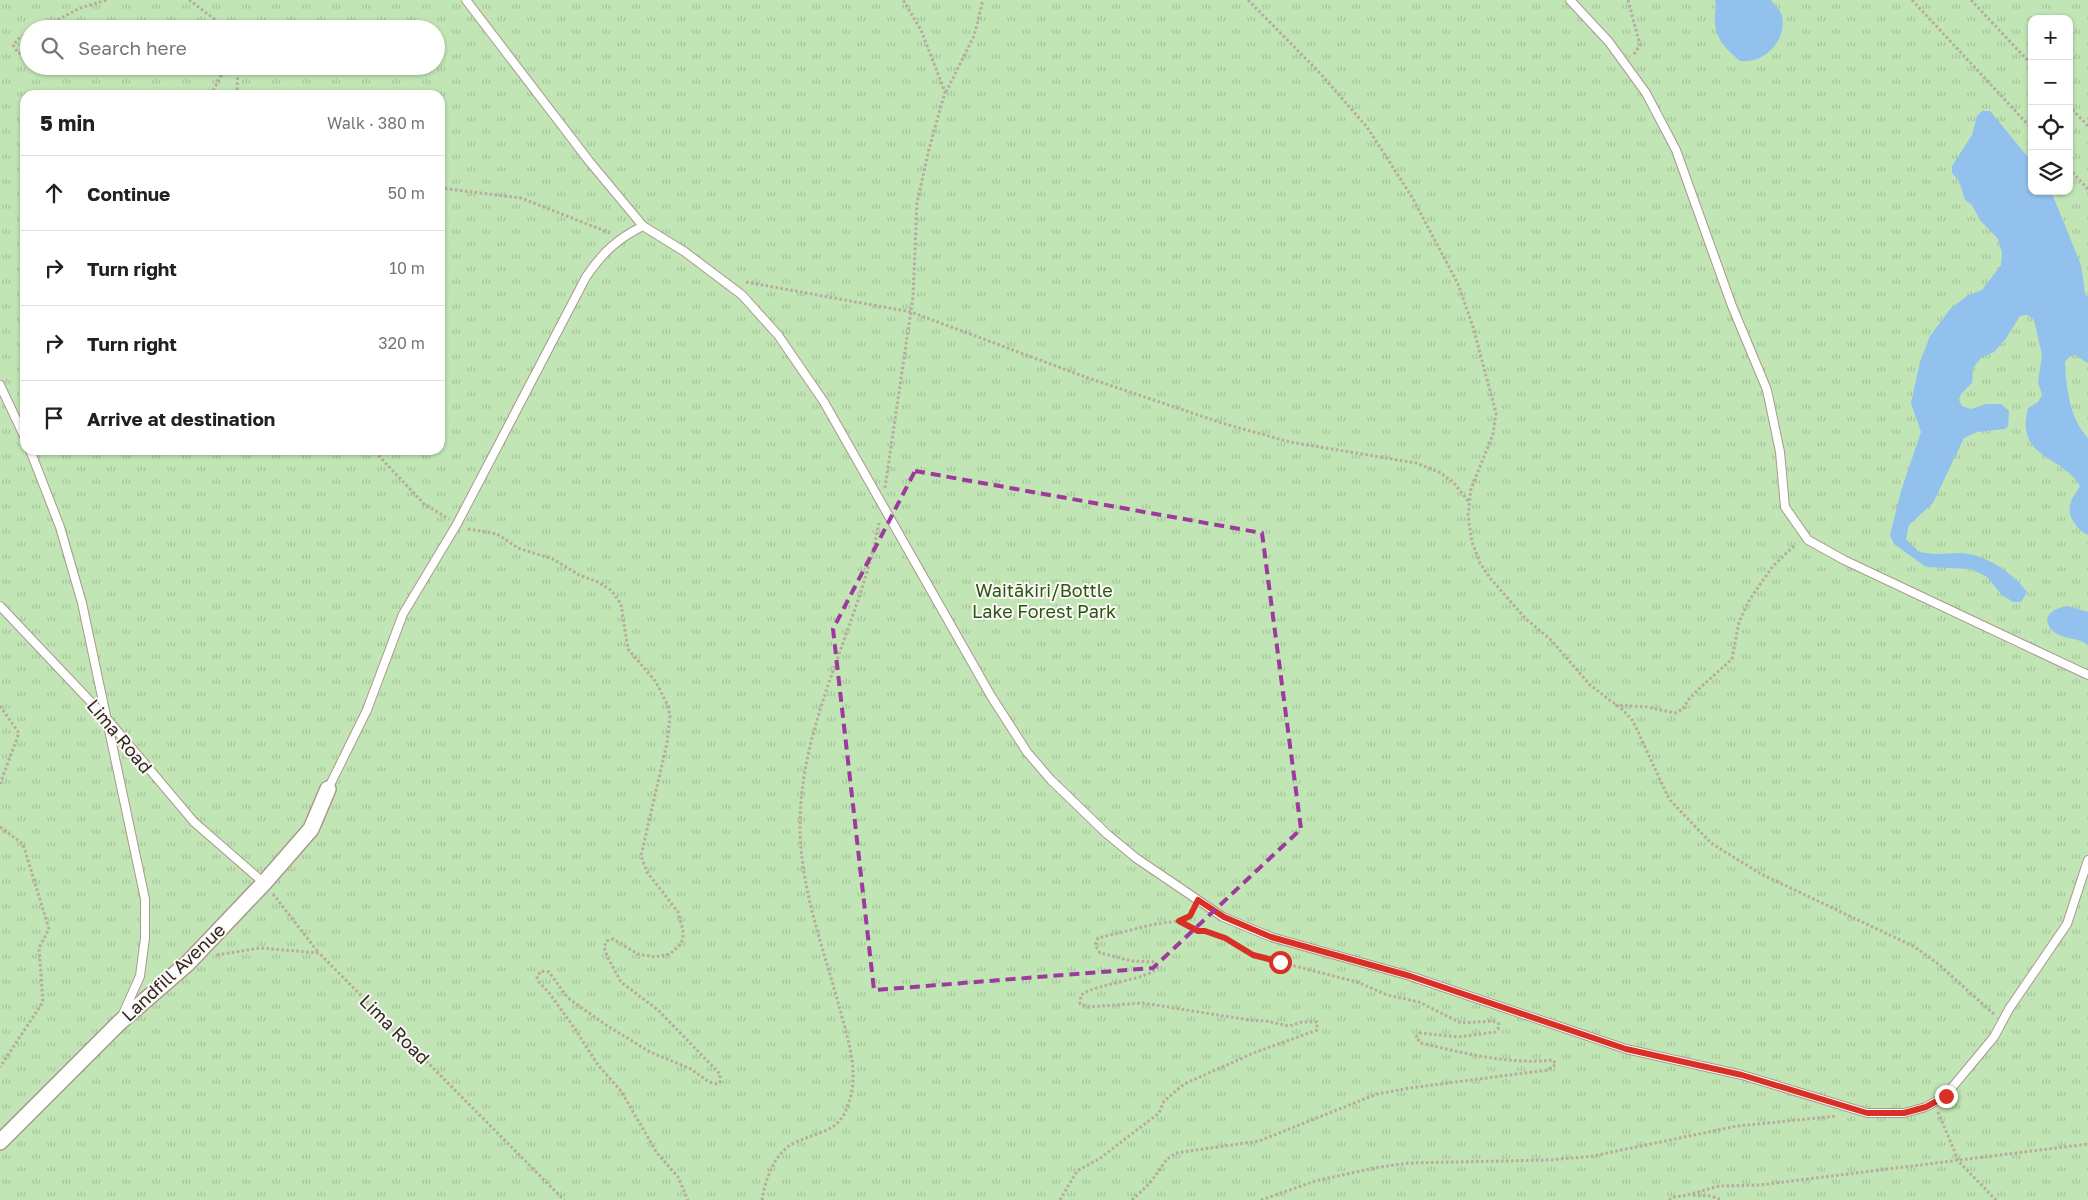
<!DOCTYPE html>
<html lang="en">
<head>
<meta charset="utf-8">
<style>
  :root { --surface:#fff; --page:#f2f2f2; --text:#202124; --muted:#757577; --line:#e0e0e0 }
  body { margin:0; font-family:"Golos Text",sans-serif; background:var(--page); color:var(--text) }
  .controls { position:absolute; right:15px; top:15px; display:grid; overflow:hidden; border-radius:10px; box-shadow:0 1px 4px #0004 }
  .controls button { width:45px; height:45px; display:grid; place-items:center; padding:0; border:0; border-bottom:1px solid var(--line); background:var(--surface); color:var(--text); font:25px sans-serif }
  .stop { position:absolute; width:15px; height:15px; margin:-11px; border:4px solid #d93025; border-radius:50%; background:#fff }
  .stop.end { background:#d93025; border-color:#fff; box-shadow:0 1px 5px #0008 }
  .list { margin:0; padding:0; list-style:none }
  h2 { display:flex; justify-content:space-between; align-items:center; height:65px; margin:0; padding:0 20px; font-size:21px }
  h2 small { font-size:16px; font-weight:400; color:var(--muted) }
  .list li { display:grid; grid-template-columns:32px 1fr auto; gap:15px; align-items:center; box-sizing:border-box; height:75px; padding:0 20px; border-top:1px solid var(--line) }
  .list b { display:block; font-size:19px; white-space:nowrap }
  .list em { font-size:16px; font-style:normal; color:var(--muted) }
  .icon { flex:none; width:28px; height:28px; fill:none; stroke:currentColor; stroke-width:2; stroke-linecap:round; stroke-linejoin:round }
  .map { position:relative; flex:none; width:2088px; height:1200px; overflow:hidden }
  .search { position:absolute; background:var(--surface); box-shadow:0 1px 4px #0004; left:20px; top:20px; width:425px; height:55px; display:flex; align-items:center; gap:12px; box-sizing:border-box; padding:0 18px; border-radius:28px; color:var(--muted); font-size:19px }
  .panel { position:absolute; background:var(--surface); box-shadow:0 1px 4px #0004; left:20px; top:90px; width:425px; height:365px; border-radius:15px }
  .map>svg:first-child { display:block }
  .park { fill:url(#park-tufts); fill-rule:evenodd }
  .water { fill:#92c1ed }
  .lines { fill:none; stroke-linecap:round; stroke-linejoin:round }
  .service-casing { stroke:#ac988e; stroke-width:10 }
  .minor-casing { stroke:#ac988e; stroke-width:18 }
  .path { stroke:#b9a9a0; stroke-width:3; stroke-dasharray:2.5 2.5; stroke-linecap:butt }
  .service { stroke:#fff; stroke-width:8 }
  .minor { stroke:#fff; stroke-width:15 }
  .route { stroke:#d93025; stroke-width:6 }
  .marked { fill:none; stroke:#9e399e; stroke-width:4; stroke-dasharray:10 6; stroke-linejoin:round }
  .labels { text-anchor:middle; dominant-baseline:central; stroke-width:4; stroke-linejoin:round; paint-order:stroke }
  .park-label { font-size:18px; fill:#295712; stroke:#fcf8f5 }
  .street-label { font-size:18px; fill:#2f2824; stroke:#fcf8f5 }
</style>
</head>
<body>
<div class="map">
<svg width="2088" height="1200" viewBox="0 0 2088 1200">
  <defs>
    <pattern id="park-tufts" width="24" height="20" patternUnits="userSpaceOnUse" patternTransform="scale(1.25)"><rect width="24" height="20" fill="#c1e5b4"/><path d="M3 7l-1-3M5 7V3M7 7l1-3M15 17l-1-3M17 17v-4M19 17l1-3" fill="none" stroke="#a6c49b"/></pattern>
  </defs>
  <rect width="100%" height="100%" fill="#fce7dc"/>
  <path class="park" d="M0 0H2088V1200H0ZM2032 19H2069V191H2032ZM29 29H436V66H29ZM25 95H440V450H25Z"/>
  <g class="water">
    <path d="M1715 0H1771C1774 5 1781 10 1782 16 1787 41 1764 64 1740 61 1728 50 1716 41 1715 23 1714 15 1717 9 1715 0Z"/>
    <path d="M1982 111H1990L2032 162V191H2051L2081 265 2085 293 2088 297V363L2075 355 2069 357 2065 362C2066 388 2070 419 2088 438V535C2078 531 2067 516 2070 505 2071 498 2077 492 2080 486 2061 454 2015 459 2028 408L2038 402 2042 395 2038 382 2042 355 2034 320 2027 315 2020 316 2005 340 1994 352 1981 358 1973 368 1972 383 1961 394 1959 400 1962 406 1971 409 1986 404H2001L2009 411 2008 426 2005 429 1977 432 1964 438 1933 503 1909 525 1906 539 1918 551C1932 556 1947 553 1961 553 1985 554 2013 573 2027 592L2021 602H2013L2002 595 1987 577 1971 569 1926 567 1894 544 1890 535 1901 491 1921 432 1911 403 1920 362 1930 336 1951 308 1967 296 1982 290 2001 265 2002 253 1998 239 1980 220 1972 205 1965 200 1959 181 1952 173V166L1972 135 1977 116Z"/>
    <path d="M2068 606 2088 612V645C2077 636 2056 640 2049 626 2042 613 2059 607 2068 606Z"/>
  </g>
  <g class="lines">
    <defs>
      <g id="service">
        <path d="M466 0 589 161 643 226 685 252 742 295 778 335 824 402 991 696 1027 752 1051 780 1107 834 1136 858 1223 917 1271 937 1410 976 1626 1049 1742 1075 1867 1113H1904L1926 1107 1945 1096 1994 1037 2009 1009 2067 924 2088 860"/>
        <path d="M1570 0 1609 42 1646 93 1676 150 1732 306 1767 390 1780 452 1785 507 1808 540 1844 560 2088 675"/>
        <path d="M0 385 25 438"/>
        <path d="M30 450 60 527 82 603 145 899V938L140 976 123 1014"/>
        <path d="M0 606 108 720 194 822 264 883"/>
        <path d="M328 789 367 710 403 614 457 524 586 277C603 252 617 239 643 226"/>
      </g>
      <path id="minor" d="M0 1142 119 1023 188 963 264 883 311 829 328 789"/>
    </defs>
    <use href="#service" class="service-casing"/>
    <use href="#minor" class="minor-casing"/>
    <g class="path">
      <path d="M189 0 228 29"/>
      <path d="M1248 0 1318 71 1367 127 1412 197 1458 284 1473 327 1496 413 1493 434 1471 489 1468 516 1472 542 1480 563 1490 578 1525 618 1551 640 1590 685 1623 710 1633 721 1669 799 1711 843 1761 874 1915 947 1937 963 1995 1015"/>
      <path d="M1628 0 1640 45 1633 56"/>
      <path d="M1912 0 2032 129"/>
      <path d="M1971 0 2032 65"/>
      <path d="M40 29 80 8 107 0"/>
      <path d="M29 34 20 37 13 45 18 53 29 54"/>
      <path d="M946 92 974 36 983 0"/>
      <path d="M211 95 226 66"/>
      <path d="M237 95 238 66"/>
      <path d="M2069 106 2088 126"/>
      <path d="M2069 169 2088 189"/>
      <path d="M440 188 521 198 610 233"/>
      <path d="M746 282 911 312 1088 378 1225 424 1290 442 1416 463 1439 472 1453 482 1469 502"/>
      <path d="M370 450 379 456 424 504 449 519"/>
      <path d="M885 488 913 297 917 203 929 149 945 92 921 30 903 0"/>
      <path d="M468 529 497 534 518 548 553 559 579 575 598 582 612 591 621 604 628 649 656 682 668 706 670 717 667 743 641 856 647 872 678 912 683 930V938L681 944 670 954 655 957 638 954 613 939 607 941 604 947 607 956 621 982 658 1010 720 1074V1082L717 1084 709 1082 691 1069 650 1052 606 1025 568 998 549 972 541 971 537 977 539 982 550 994 575 1029 598 1065 621 1091 657 1153 678 1177 688 1200"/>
      <path d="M1615 705 1647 707 1675 713 1683 709 1688 700 1701 687 1732 659 1739 622 1750 599 1773 566 1796 544"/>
      <path d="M0 706 19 733 0 784"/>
      <path d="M0 827 23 844 49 929 39 948 43 1002 0 1067"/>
      <path d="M273 894 318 952"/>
      <path d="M217 955 260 948 319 953 564 1200"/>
      <path d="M1938 1112 1959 1162 1996 1200"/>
      <path d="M1693 1195 1711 1196 1722 1200"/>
      <path d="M1683 1196 1719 1186 1760 1185 2088 1144"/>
      <path d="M762 1200C765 1180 775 1152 794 1143 823 1129 842 1134 851 1095 858 1066 846 1033 839 1006 823 947 801 890 800 829 799 721 859 628 879 523"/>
      <path d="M1060 1200 1077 1171 1099 1159 1159 1113 1164 1101 1184 1084 1256 1052 1317 1030V1022H1302L1289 1026 1266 1021 1249 1020 1143 1003 1088 1007 1080 1004 1081 995C1100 982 1148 981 1159 966L1155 962 1132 961 1100 953 1095 945 1098 938 1155 924 1179 921 1190 916 1193 910"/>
      <path d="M1132 1200 1150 1183 1167 1159 1176 1153 1259 1141 1377 1094 1410 1088 1548 1070 1556 1064 1553 1060C1510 1065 1463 1053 1421 1043L1416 1037 1420 1033 1458 1037 1495 1032 1498 1029 1499 1024 1493 1021 1461 1023 1419 1002 1387 995 1357 982 1259 957 1218 935 1205 931H1199L1179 921"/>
      <path d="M1261 1200 1315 1181 1374 1168 1408 1163 1551 1160 1593 1156 1737 1126 1837 1116"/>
      <path d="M1669 1200 1674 1197 1682 1196"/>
    </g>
    <use href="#service" class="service"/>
    <use href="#minor" class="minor"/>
  </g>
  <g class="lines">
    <path class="route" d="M1280 962 1253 955 1225 938 1205 931H1198L1179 921 1190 916 1198 900 1224 917 1271 937 1410 976 1626 1049 1742 1075 1867 1113H1904L1926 1107 1946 1096"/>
  </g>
  <path class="marked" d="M915 471 1262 533 1301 829 1153 968 874 990 833 629Z"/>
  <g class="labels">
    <g class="park-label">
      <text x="1044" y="590">Waitākiri/Bottle<tspan x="1044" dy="21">Lake Forest Park</tspan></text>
    </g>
    <g class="street-label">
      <text transform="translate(120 736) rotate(50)">Lima Road</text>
      <text transform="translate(173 972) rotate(-43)">Landfill Avenue</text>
      <text transform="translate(395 1029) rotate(45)">Lima Road</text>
    </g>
  </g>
</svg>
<div class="controls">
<button>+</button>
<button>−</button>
<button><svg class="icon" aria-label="locate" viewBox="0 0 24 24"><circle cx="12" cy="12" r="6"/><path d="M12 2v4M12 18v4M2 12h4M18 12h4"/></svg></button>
<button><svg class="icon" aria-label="layers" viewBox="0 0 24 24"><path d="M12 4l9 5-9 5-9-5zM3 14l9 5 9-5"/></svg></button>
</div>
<div class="stop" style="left:1280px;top:962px"></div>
<div class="stop end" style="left:1946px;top:1096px"></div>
<div class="search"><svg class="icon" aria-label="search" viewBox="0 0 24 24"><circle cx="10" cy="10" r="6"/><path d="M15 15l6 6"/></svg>Search here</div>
<section class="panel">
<h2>5 min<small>Walk · 380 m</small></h2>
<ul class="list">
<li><svg class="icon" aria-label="ahead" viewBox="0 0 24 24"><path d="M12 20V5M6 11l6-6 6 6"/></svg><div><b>Continue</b></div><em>50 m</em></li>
<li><svg class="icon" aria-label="right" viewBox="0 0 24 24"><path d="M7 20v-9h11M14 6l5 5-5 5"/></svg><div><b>Turn right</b></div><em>10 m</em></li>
<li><svg class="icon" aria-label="right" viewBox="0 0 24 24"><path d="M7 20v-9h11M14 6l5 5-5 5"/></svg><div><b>Turn right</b></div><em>320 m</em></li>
<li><svg class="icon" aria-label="arrive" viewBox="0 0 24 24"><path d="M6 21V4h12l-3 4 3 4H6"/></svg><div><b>Arrive at destination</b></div></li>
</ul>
</section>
</div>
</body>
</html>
